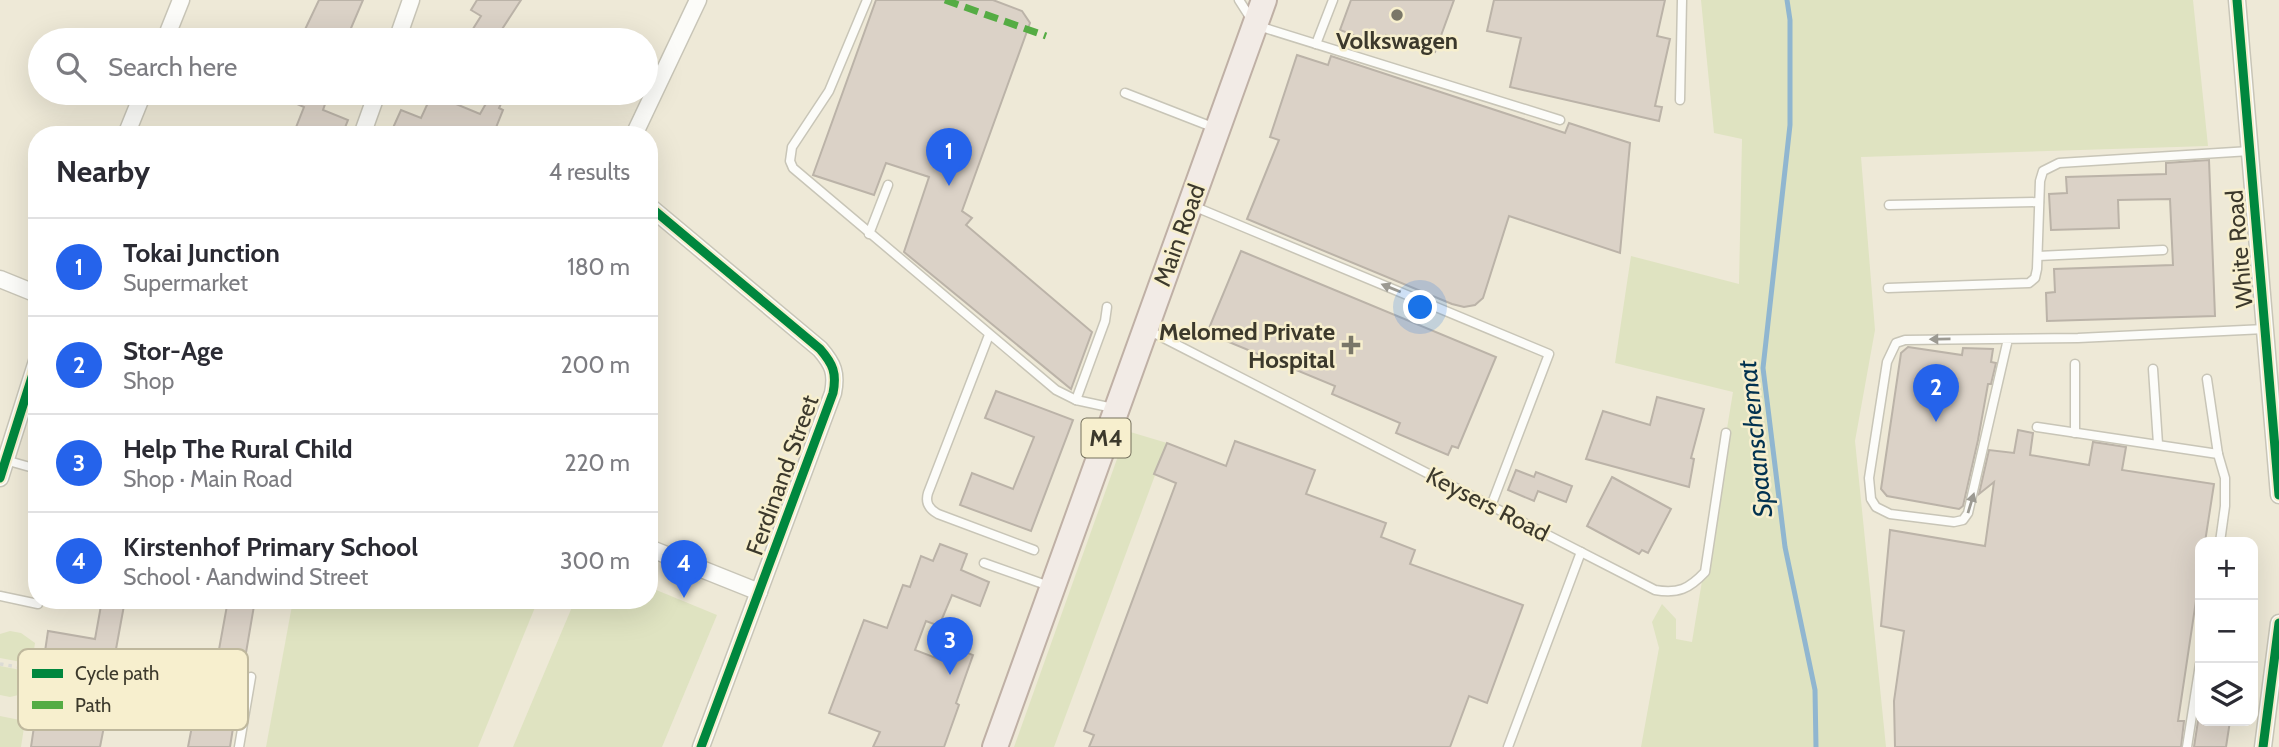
<!DOCTYPE html>
<html lang="en">
<head>
<meta charset="utf-8">
<style>
  :root { --surface:#fff; --page:#f2f2f3; --text:#2b2b33; --muted:#7c7c81; --line:#e1e1e2; --accent:#2563eb }
  body { margin:0; font-family:Cabin,sans-serif; background:var(--page); color:var(--text) }
  .controls { position:absolute; right:21px; bottom:21px; display:grid; overflow:hidden; border-radius:14px; box-shadow:0 7px 28px #0002 }
  .controls button { width:63px; height:63px; display:grid; place-items:center; padding:0; border:0; border-bottom:2px solid var(--line); background:var(--surface); color:var(--text); font:35px sans-serif }
  .you { position:absolute; left:1421px; top:308px; width:24px; height:24px; margin:-18px; border:5px solid #fff; border-radius:50%; background:#1a73e8; box-shadow:0 0 0 10px #1a73e833 }
  .badge { display:grid; place-items:center; width:46px; height:46px; border-radius:50%; background:var(--accent); color:#fff; font-size:23px; font-weight:700 }
  .pin { position:absolute; translate:-50% -58px; filter:drop-shadow(0 2px 4px #0008) }
  .pin::after { content:''; position:absolute; top:37px; width:24px; height:21px; background:inherit; clip-path:polygon(0 0,100% 0,50% 100%) }
  .list { margin:0; padding:0; list-style:none }
  h2 { display:flex; justify-content:space-between; align-items:center; height:91px; margin:0; padding:0 28px; font-size:30px }
  h2 small { font-size:23px; font-weight:400; color:var(--muted) }
  .list li { display:grid; grid-template-columns:46px 1fr auto; gap:21px; align-items:center; box-sizing:border-box; height:98px; padding:0 28px; border-top:2px solid var(--line) }
  .list b { display:block; font-size:26px; white-space:nowrap }
  .list p { margin:0; font-size:23px; white-space:nowrap; color:var(--muted) }
  .list em { font-size:23px; font-style:normal; color:var(--muted) }
  .icon { flex:none; width:38px; height:38px; fill:none; stroke:currentColor; stroke-width:2; stroke-linecap:round; stroke-linejoin:round }
  .map { position:relative; flex:none; width:2279px; height:747px; overflow:hidden }
  .search { position:absolute; background:var(--surface); box-shadow:0 7px 28px #0002; left:28px; top:28px; width:630px; height:77px; display:flex; align-items:center; gap:18px; box-sizing:border-box; padding:0 24px; border-radius:38px; color:var(--muted); font-size:26px }
  .panel { position:absolute; background:var(--surface); box-shadow:0 7px 28px #0002; left:28px; top:126px; width:630px; height:483px; border-radius:28px }
  .map>svg:first-child { display:block }
  .green { fill:#dfe3c1 }
  .lines { fill:none; stroke-linecap:round; stroke-linejoin:round }
  .stream { stroke:#90b6d0; stroke-width:5 }
  .building { fill:#dbd2c7; stroke:#bbb3a8; stroke-width:2 }
  .lane-casing { stroke:#c8c5b7; stroke-width:11 }
  .street-casing { stroke:#c8c5b7; stroke-width:19 }
  .primary-casing { stroke:#bfb0a5; stroke-width:28 }
  .path { stroke:#dcdbd5; stroke-width:3.5; stroke-dasharray:3.5 5; stroke-linecap:butt }
  .lane { stroke:#fcfcf9; stroke-width:8 }
  .street { stroke:#fcfcf9; stroke-width:16 }
  .primary { stroke:#f2ebe6; stroke-width:24 }
  .quiet { stroke:#55ac44; stroke-width:7; stroke-dasharray:14 7; stroke-linecap:butt }
  .cycleway-casing { stroke:#f7efce; stroke-width:13 }
  .cycleway { stroke:#00873e; stroke-width:9 }
  .oneway { fill:#9c9a92 }
  .poi-dot { fill:#7a7768; stroke:#f7efce; stroke-width:2.5 }
  .labels { text-anchor:middle; dominant-baseline:central; stroke-width:5; stroke-linejoin:round; paint-order:stroke }
  .shield { fill:#f7efce; stroke:#74705d; stroke-width:2 }
  .shield-label { font-size:23px; font-weight:bold; fill:#3c392c }
  .poi-label { font-size:24px; font-weight:bold; fill:#3c392c; stroke:#f7efce }
  .street-label { font-size:24px; fill:#3c392c; stroke:#f7efce }
  .water-label { font-size:26px; font-style:italic; fill:#023250; stroke:#f7efce }
  .key { fill:#f7efce; stroke:#bfb89d; stroke-width:2 }
  .key-label { font-size:19px; fill:#3c392c }
</style>
</head>
<body>
<div class="map">
<svg width="2279" height="747" viewBox="0 0 2279 747">
  <rect width="100%" height="100%" fill="#eee9d7"/>
  <g class="green">
    <path d="M1701 0H2193L2208 146 1861 157 1875 330 1855 441 1886 747H1641L1659 648 1652 622 1662 604 1676 619V639L1692 642 1733 392 1615 363 1631 256 1739 284 1742 139 1714 133Z"/>
    <path d="M1127 431 1167 443 1054 747H1014Z"/>
    <path d="M649 587 717 615 662 747H513L575 600H649Z"/>
    <path d="M293 600H538L478 747H266Z"/>
    <path d="M10 631 21 633 35 643 32 664 0 658V634Z"/>
    <path d="M0 666 31 672 27 693 10 697 0 695Z"/>
    <path d="M0 716 25 721 21 747H0Z"/>
  </g>
  <g class="lines">
    <path class="stream" d="M1787 0 1790 20V125L1763 368 1785 547 1815 690 1816 747"/>
  </g>
  <g class="building">
    <path d="M319 0H363L346 40H300Z"/>
    <path d="M477 0H521L495 40H466L481 16 471 10Z"/>
    <path d="M876 0H993L1022 11 1030 23 962 211 972 218 966 225 1092 332 1071 389 904 252 929 177 886 163 874 195 813 175Z"/>
    <path d="M1351 0H1454L1435 52 1386 35 1382 46 1340 30Z"/>
    <path d="M1494 0H1665L1657 36 1670 39 1655 106 1662 107 1659 121 1510 87 1521 38 1487 31Z"/>
    <path d="M1297 55 1328 65 1331 56 1565 133 1569 123 1630 143 1620 253 1509 216 1483 298 1475 305 1464 307 1452 304 1247 219 1279 140 1270 137Z"/>
    <path d="M272 93H329L323 110 348 120 342 135H293L304 107Z"/>
    <path d="M492 93H506L499 108 503 110 493 135H403L392 130 401 110 421 118 432 94 480 114Z"/>
    <path d="M2209 160 2215 316 2047 321 2046 293 2055 292 2054 269 2173 265 2170 199 2118 200 2119 228 2051 230 2049 194 2067 193 2066 177 2166 174V163Z"/>
    <path d="M1241 251 1496 357 1458 448 1452 446 1448 455 1396 433 1400 423 1332 394 1335 386 1207 333Z"/>
    <path d="M1908 347 1962 355 1963 348 1993 349 1991 362 1996 363 1991 384H1988L1978 440 1963 506 1959 509 1887 496 1881 489 1901 353Z"/>
    <path d="M996 391 1073 420 1031 531 960 505 972 473 1013 489 1034 437 985 418Z"/>
    <path d="M1657 397 1704 409 1691 458 1694 459 1689 487 1586 459 1603 411 1650 425Z"/>
    <path d="M2018 430 2033 433 2030 455 2089 465 2093 442 2126 447 2122 470 2214 484 2205 542H2200V574L2178 721H2184L2181 747H1895L1894 701 1904 631 1881 626 1890 530 1985 546 1994 482 1979 494 1989 450 2014 453Z"/>
    <path d="M1235 441 1315 470 1306 494 1386 523 1381 537 1415 550 1410 564 1523 605 1487 703 1469 696 1450 747H1089L1094 735 1084 731 1176 483 1154 474 1167 443 1226 466Z"/>
    <path d="M1516 470 1534 477 1536 472 1572 486 1566 502 1538 491 1534 501 1508 490Z"/>
    <path d="M1612 477 1671 509 1648 553 1642 550 1639 554 1587 526Z"/>
    <path d="M940 544 967 554 961 570 989 582 980 606 952 595 939 626 926 621 915 650 941 660 946 645 973 655 956 703 959 705 944 747H873L880 732 829 713 864 620 887 628 903 585 910 587 921 556 933 561Z"/>
    <path d="M102 600H125L114 660 214 677 228 600H255L241 682H243L236 728H233L230 747H188L193 721 108 706 100 747H31L48 631 95 639Z"/>
    <path d="M2198 721H2230L2226 747H2194Z"/>
  </g>
  <g class="lines">
    <defs>
      <g id="lane">
        <path d="M867 0 829 91 792 147 790 161 793 168 1056 390 1076 400 1113 408"/>
        <path d="M1239 0 1255 25 1560 120"/>
        <path d="M1316 44 1333 0"/>
        <path d="M1125 93 1215 128"/>
        <path d="M1680 100 1682 0"/>
        <path d="M1889 205 2039 202"/>
        <path d="M1193 206 1549 354 1491 506"/>
        <path d="M869 234 888 185"/>
        <path d="M2038 256 2163 250"/>
        <path d="M1888 288 2029 283 2035 278 2037 269 2040 181 2043 171 2059 163 2250 151"/>
        <path d="M1148 330 1655 590C1678 594 1689 589 1705 572L1726 433"/>
        <path d="M989 335 928 493C925 503 929 509 938 514L1034 550"/>
        <path d="M2008 339 1968 513 1963 520 1954 522 1890 514 1876 507 1871 499 1869 478 1887 362 1896 343 1905 340 2078 338 2265 329"/>
        <path d="M2153 369 2158 444"/>
        <path d="M2207 379 2218 454 2225 478V506L2220 542"/>
        <path d="M1076 400 1105 321 1107 307"/>
        <path d="M2037 427 2218 454"/>
        <path d="M2075 433V364"/>
        <path d="M5 460 37 469"/>
        <path d="M984 563 1049 586"/>
        <path d="M0 596 38 604"/>
        <path d="M239 747 251 677"/>
        <path d="M1508 747 1581 552"/>
        <path d="M2187 747 2200 664"/>
      </g>
      <g id="street">
        <path d="M2237 0 2279 495"/>
        <path d="M165 40 181 0"/>
        <path d="M397 40 411 0"/>
        <path d="M126 135 143 93"/>
        <path d="M362 135 377 93"/>
        <path d="M634 135 698 0"/>
        <path d="M649 206 820 349C833 364 837 373 833 393L701 747"/>
        <path d="M0 279 37 294"/>
        <path d="M0 478 37 361"/>
        <path d="M649 548 759 592"/>
        <path d="M2263 747 2279 623"/>
      </g>
      <path id="primary" d="M995 747 1264 0"/>
    </defs>
    <use href="#lane" class="lane-casing"/>
    <use href="#street" class="street-casing"/>
    <use href="#primary" class="primary-casing"/>
    <path class="path" d="M0 664 55 673"/>
    <use href="#lane" class="lane"/>
    <use href="#street" class="street"/>
    <use href="#primary" class="primary"/>
    <path class="quiet" d="M945 0 1046 36"/>
    <defs>
      <g id="cycleway">
        <path d="M2237 0 2279 495"/>
        <path d="M649 206 820 349C833 364 837 373 833 393L701 747"/>
        <path d="M0 478 37 361"/>
        <path d="M2263 747 2279 623"/>
      </g>
    </defs>
    <use href="#cycleway" class="cycleway-casing"/>
    <use href="#cycleway" class="cycleway"/>
  </g>
  <defs><path id="oneway-solid" d="M-6-.8H1V-3.2L6.5 0L1 3.2V.8H-6Z" transform="scale(1.75)"/></defs>
  <g class="oneway">
    <use href="#oneway-solid" transform="translate(1391 288) rotate(-158)"/>
    <use href="#oneway-solid" transform="translate(1940 339) rotate(179)"/>
    <use href="#oneway-solid" transform="translate(1971 503) rotate(-73)"/>
  </g>
  <g class="poi-dot">
    <circle cx="1397" cy="15" r="7"/>
    <path d="M1347.5 334.5h7v7h7v7h-7v7h-7v-7h-7v-7h7z"/>
  </g>
  <g class="labels">
    <rect class="shield" x="1081.5" y="418.5" width="49" height="39" rx="5"/>
    <g class="shield-label">
      <text x="1106" y="438">M4</text>
    </g>
    <g class="poi-label">
      <text x="1397" y="40">Volkswagen</text>
      <text x="1335" y="331" text-anchor="end">Melomed Private<tspan x="1335" dy="28">Hospital</tspan></text>
    </g>
    <g class="street-label">
      <text transform="translate(1179 235) rotate(-70)">Main Road</text>
      <text transform="translate(2239 249) rotate(-95)">White Road</text>
      <text transform="translate(782 475) rotate(-70)">Ferdinand Street</text>
      <text transform="translate(1488 504) rotate(27)">Keysers Road</text>
    </g>
    <g class="water-label">
      <text transform="translate(1755 439) rotate(-96)">Spaanschemat</text>
    </g>
  </g>
  <rect x="18" y="649" width="230" height="81" rx="10" class="key"/>
  <rect x="32" y="669" width="31" height="9" fill="#00873e"/>
  <rect x="32" y="701" width="31" height="8" fill="#55ac44"/>
  <g class="key-label">
    <text x="75" y="680">Cycle path</text>
    <text x="75" y="712">Path</text>
  </g>
</svg>
<div class="controls">
<button>+</button>
<button>−</button>
<button><svg class="icon" aria-label="layers" viewBox="0 0 24 24"><path d="M12 4l9 5-9 5-9-5zM3 14l9 5 9-5"/></svg></button>
</div>
<div class="you"></div>
<div class="pin badge" style="left:949px;top:186px">1</div>
<div class="pin badge" style="left:1936px;top:422px">2</div>
<div class="pin badge" style="left:950px;top:675px">3</div>
<div class="pin badge" style="left:684px;top:598px">4</div>
<div class="search"><svg class="icon" aria-label="search" viewBox="0 0 24 24"><circle cx="10" cy="10" r="6"/><path d="M15 15l6 6"/></svg>Search here</div>
<section class="panel">
<h2>Nearby<small>4 results</small></h2>
<ul class="list">
<li><span class="badge">1</span><div><b>Tokai Junction</b><p>Supermarket</p></div><em>180 m</em></li>
<li><span class="badge">2</span><div><b>Stor-Age</b><p>Shop</p></div><em>200 m</em></li>
<li><span class="badge">3</span><div><b>Help The Rural Child</b><p>Shop · Main Road</p></div><em>220 m</em></li>
<li><span class="badge">4</span><div><b>Kirstenhof Primary School</b><p>School · Aandwind Street</p></div><em>300 m</em></li>
</ul>
</section>
</div>
</body>
</html>
